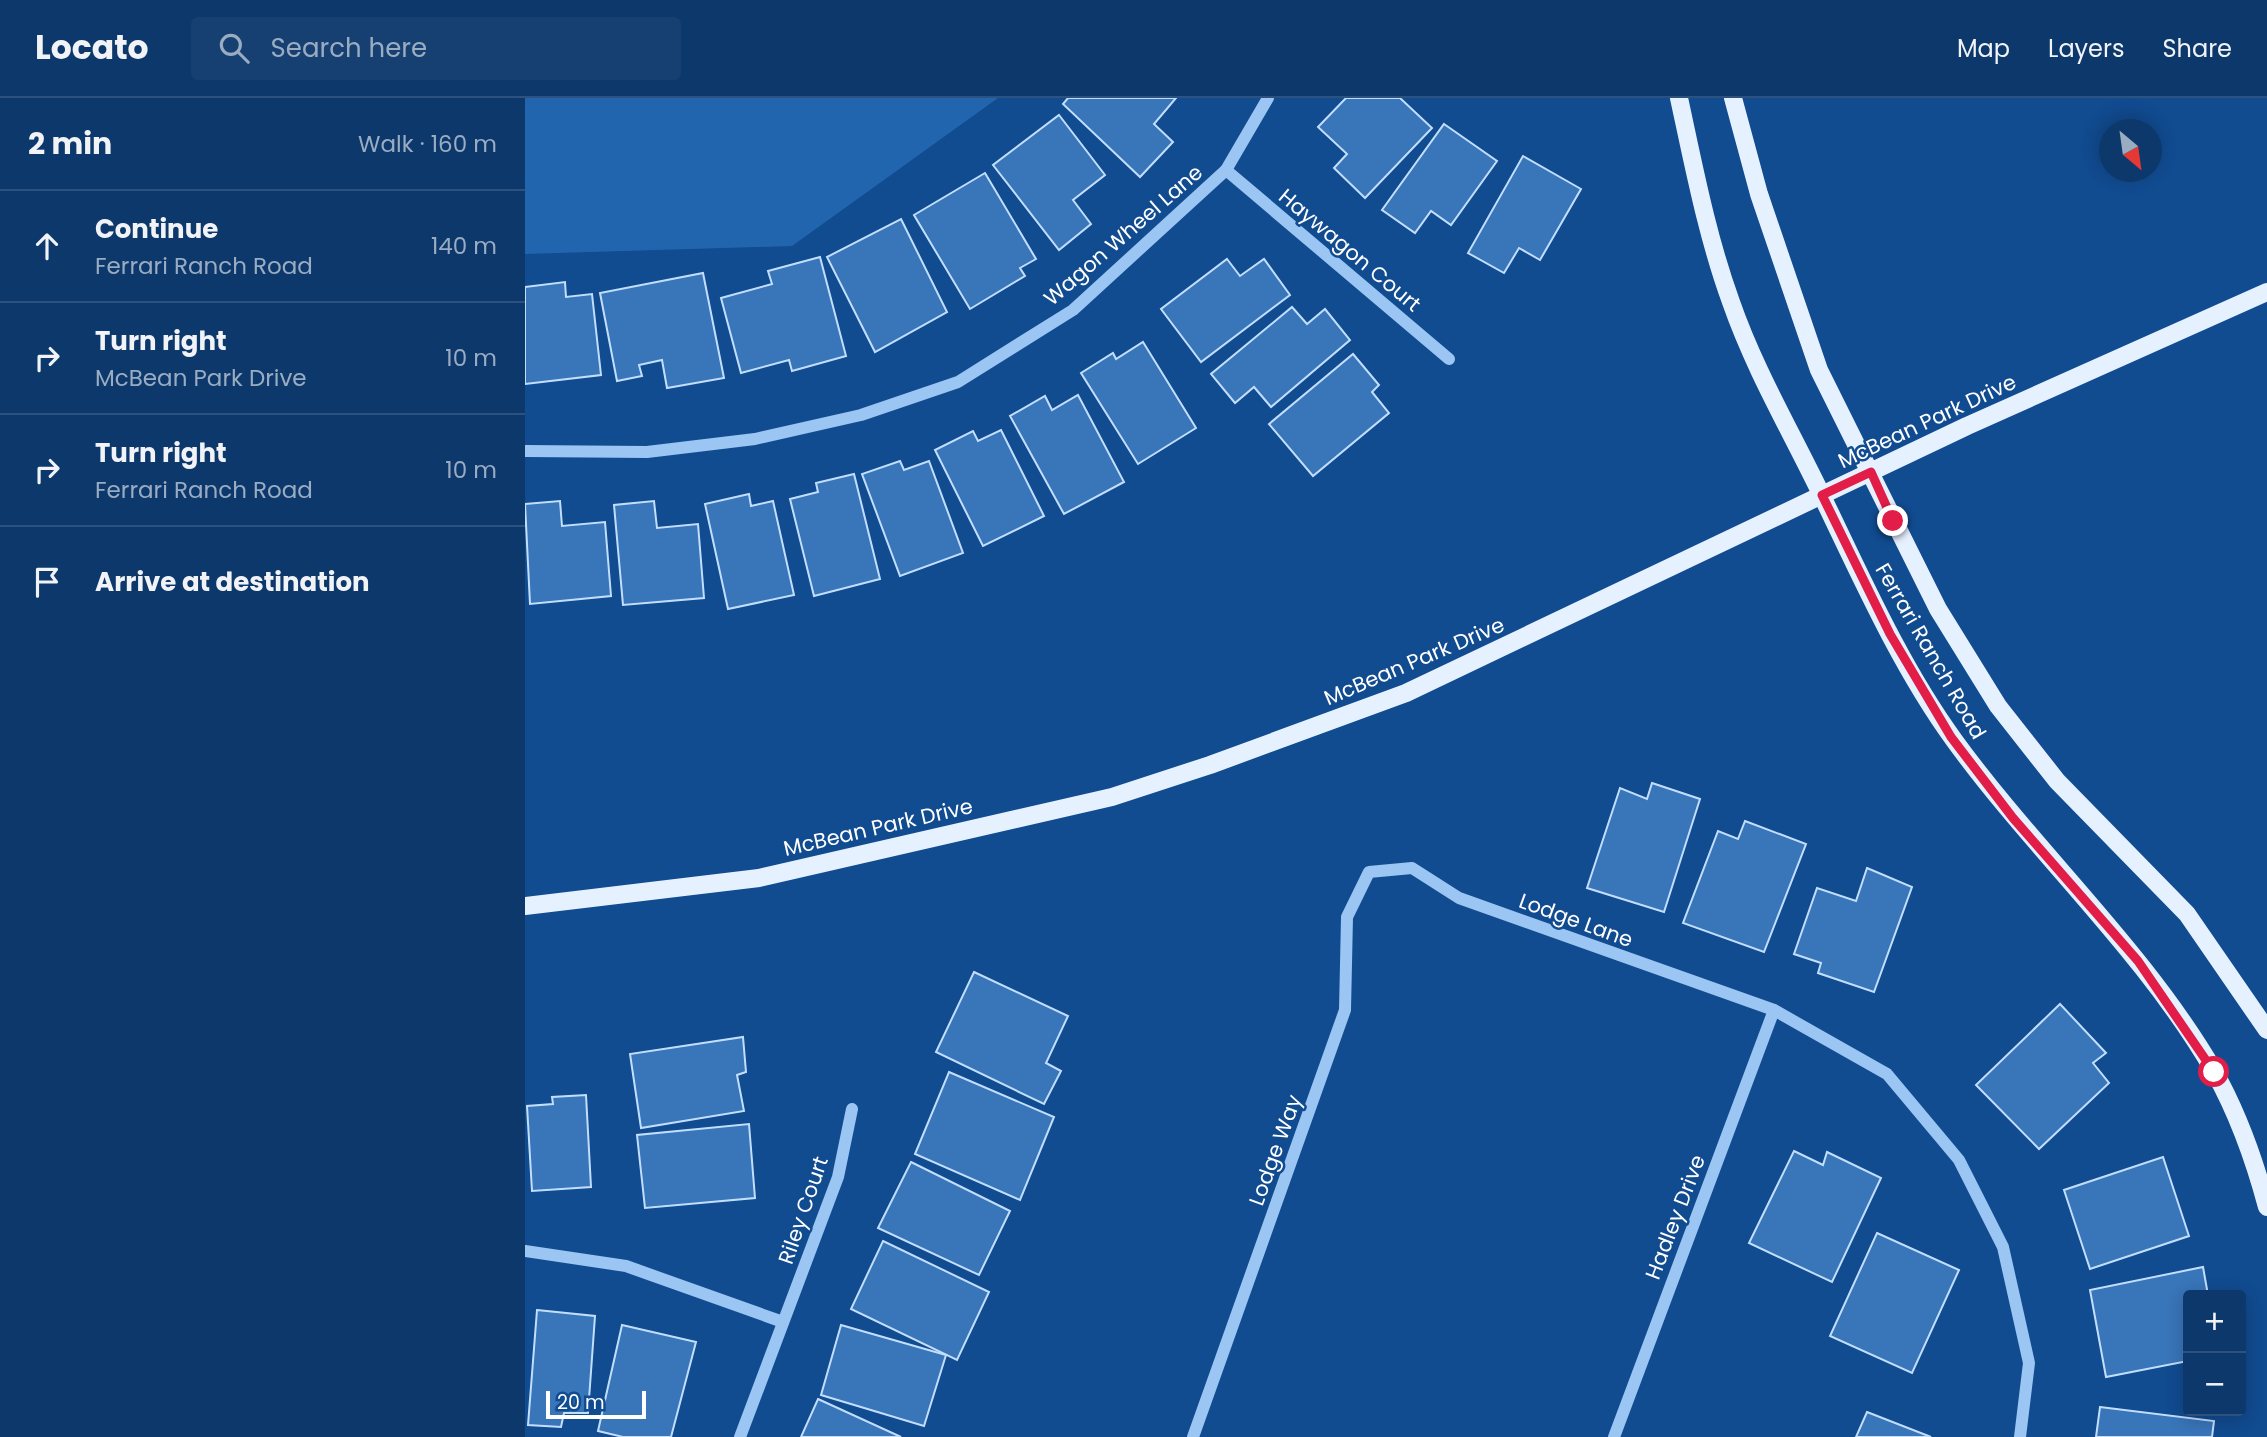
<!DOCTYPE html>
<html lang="en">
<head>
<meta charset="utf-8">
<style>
  :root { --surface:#0d386c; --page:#163f72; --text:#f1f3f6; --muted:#9aacc2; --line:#2d527f }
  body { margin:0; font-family:Poppins,sans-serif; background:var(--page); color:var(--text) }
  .controls { position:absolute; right:21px; bottom:21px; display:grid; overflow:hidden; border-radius:7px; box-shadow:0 4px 18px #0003 }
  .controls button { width:63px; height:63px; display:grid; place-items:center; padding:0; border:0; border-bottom:2px solid var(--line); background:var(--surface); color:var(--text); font:35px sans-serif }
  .compass { position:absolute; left:1574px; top:21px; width:63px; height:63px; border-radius:50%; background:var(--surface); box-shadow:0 4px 18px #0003; rotate:151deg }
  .scale { position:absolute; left:21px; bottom:18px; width:100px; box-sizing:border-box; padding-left:7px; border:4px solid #fff; border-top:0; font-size:19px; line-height:24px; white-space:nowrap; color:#fff; -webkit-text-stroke:5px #114b90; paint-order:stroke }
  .stop { position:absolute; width:21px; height:21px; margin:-16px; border:5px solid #e11d48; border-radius:50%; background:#fff }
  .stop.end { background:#e11d48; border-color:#fff; box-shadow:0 2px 7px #0008 }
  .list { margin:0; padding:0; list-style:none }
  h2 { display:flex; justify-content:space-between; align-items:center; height:91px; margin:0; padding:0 28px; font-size:30px }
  h2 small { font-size:23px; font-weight:400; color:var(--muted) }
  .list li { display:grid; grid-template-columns:46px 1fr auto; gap:21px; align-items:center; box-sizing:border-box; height:112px; padding:0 28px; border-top:2px solid var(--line) }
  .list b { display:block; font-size:26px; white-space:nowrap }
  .list p { margin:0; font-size:23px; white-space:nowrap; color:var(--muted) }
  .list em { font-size:23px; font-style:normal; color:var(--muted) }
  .icon { flex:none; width:38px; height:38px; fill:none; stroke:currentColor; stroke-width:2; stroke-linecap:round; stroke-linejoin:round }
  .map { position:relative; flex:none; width:1742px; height:1339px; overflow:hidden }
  header { display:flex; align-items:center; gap:42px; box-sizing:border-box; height:98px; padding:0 35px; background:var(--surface); border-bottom:2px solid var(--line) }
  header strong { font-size:33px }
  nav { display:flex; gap:38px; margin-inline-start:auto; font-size:24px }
  .search { width:490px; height:63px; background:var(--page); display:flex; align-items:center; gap:18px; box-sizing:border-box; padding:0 24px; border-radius:7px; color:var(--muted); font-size:26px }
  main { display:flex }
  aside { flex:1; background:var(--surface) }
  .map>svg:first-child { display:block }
  .green { fill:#2265af }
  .building { fill:#3975b9; stroke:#c2defd; stroke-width:2 }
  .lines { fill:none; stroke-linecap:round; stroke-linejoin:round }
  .minor { stroke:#9bc5f2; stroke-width:12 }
  .major { stroke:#e6f1ff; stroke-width:18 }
  .route { stroke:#e11d48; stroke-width:9 }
  .labels { text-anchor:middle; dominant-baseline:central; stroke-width:5; stroke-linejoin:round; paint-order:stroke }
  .street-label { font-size:21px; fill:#fff; stroke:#114b90 }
</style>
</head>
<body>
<header>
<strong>Locato</strong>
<div class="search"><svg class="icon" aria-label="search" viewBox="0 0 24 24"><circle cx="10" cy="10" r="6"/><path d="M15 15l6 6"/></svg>Search here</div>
<nav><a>Map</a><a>Layers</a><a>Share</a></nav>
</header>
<main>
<aside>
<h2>2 min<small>Walk · 160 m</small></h2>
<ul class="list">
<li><svg class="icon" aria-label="ahead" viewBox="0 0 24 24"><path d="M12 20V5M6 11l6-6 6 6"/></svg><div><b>Continue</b><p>Ferrari Ranch Road</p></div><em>140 m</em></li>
<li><svg class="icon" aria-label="right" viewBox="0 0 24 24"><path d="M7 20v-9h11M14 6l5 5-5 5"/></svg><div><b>Turn right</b><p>McBean Park Drive</p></div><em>10 m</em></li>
<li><svg class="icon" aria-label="right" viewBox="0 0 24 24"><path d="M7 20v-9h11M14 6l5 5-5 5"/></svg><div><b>Turn right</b><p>Ferrari Ranch Road</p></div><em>10 m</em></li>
<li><svg class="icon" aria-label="arrive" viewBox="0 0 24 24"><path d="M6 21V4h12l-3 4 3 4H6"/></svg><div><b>Arrive at destination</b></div></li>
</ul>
</aside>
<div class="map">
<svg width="1742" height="1339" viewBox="0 0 1742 1339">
  <rect width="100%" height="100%" fill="#114b90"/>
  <path class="green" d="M0 0H473L267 148 0 156Z"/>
  <g class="building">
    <path d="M543 0H651L629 26 648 44 615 79 538 6Z"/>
    <path d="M821 0H875L907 30 840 100 809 70 822 56 793 29Z"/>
    <path d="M534 17 580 77 548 102 566 126 534 152 468 67Z"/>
    <path d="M919 26 972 63 926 127 906 113 890 135 857 112Z"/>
    <path d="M998 58 1056 91 1015 162 994 150 979 175 943 155Z"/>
    <path d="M460 75 511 161 495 170 500 178 445 211 389 117Z"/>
    <path d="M376 121 422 214 350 254 302 159Z"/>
    <path d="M295 159 321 258 267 273 264 262 216 275 196 200 247 186 243 173Z"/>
    <path d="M702 161 715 178 739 161 765 197 676 264 636 211Z"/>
    <path d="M178 175 199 280 142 290 137 262 114 267 117 278 92 283 75 195Z"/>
    <path d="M40 184 41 199 67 196 76 277 0 286V189Z"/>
    <path d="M767 209 782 226 800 211 825 242 746 309 729 289 710 305 686 276Z"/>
    <path d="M618 244 671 330 613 366 556 275 588 255 591 261Z"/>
    <path d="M828 256 854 287 847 294 864 315 788 378 744 326Z"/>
    <path d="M553 297 599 384 539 416 485 318 520 298 527 312Z"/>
    <path d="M476 332 519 418 458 448 410 352 448 333 453 343Z"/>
    <path d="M375 363 379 372 404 363 438 455 375 478 337 376Z"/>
    <path d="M329 376 355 481 289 498 265 401 293 394 291 385Z"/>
    <path d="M224 396 226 408 248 403 269 497 203 511 180 406Z"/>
    <path d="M35 403 37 428 80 424 86 498 5 506 0 406Z"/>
    <path d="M129 403 132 430 173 426 179 500 98 507 89 407Z"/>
    <path d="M1127 685 1175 701 1139 814 1062 790 1095 690 1122 701Z"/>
    <path d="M1220 723 1281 746 1239 854 1158 825 1193 733 1213 741Z"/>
    <path d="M1342 770 1387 789 1349 894 1293 875 1296 865 1269 856 1292 790 1331 803Z"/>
    <path d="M449 874 543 918 521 965 536 973 519 1006 411 954Z"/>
    <path d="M1535 906 1581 955 1568 965 1584 985 1514 1051 1451 987Z"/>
    <path d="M218 939 221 974 212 977 219 1013 116 1030 105 956Z"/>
    <path d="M424 974 529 1019 495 1102 390 1056Z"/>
    <path d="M61 997 66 1089 7 1093 2 1008 28 1006 27 999Z"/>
    <path d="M224 1026 230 1100 120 1110 112 1037Z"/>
    <path d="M1269 1053 1298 1067 1302 1054 1356 1080 1307 1184 1224 1145Z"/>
    <path d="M1638 1059 1664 1138 1565 1171 1539 1092Z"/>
    <path d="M386 1064 485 1113 454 1177 353 1130Z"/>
    <path d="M1352 1135 1434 1172 1387 1275 1305 1238Z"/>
    <path d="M358 1143 464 1194 432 1262 326 1211Z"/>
    <path d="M1678 1169 1683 1197H1663V1263L1581 1279 1565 1192Z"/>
    <path d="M12 1212 70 1218 63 1315H39L36 1329 3 1327Z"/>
    <path d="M97 1227 171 1244 146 1339H98L73 1333Z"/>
    <path d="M316 1227 421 1257 399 1328 296 1297Z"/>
    <path d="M293 1301 376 1339H276Z"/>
    <path d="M1575 1309 1689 1323 1687 1339H1571Z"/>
    <path d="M1342 1314 1406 1339H1331Z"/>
  </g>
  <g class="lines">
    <g class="minor">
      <path d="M701 72 924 261"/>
      <path d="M0 353 122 354 230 341 336 317 433 284 548 212 701 72 743 0"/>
      <path d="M0 1153 101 1168 258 1224"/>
      <path d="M215 1339 313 1079 327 1011"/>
      <path d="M668 1339 820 912 822 819 844 774 887 770 934 800 1249 912 1362 976 1434 1062 1478 1149 1504 1265 1495 1339"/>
      <path d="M1089 1339 1249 912"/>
    </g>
    <g class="major">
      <path d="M1154 0C1169 69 1182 138 1206 204 1230 273 1267 335 1298 400 1337 481 1376 569 1429 642 1511 755 1618 851 1689 973 1712 1014 1730 1064 1742 1109"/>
      <path d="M1208 0 1234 96 1294 272 1413 511 1473 608 1532 683 1662 816 1742 932"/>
      <path d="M0 808 234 780 587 699 685 667 881 595 1442 328 1742 194"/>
    </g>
  </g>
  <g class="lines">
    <path class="route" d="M1368 423 1346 374 1297 397 1365 536 1426 639 1488 720 1613 863 1689 974"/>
  </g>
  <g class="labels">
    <g class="street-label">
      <text transform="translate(598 137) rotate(-41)">Wagon Wheel Lane</text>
      <text transform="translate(825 152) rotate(40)">Haywagon Court</text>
      <text transform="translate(1402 323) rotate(-25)">McBean Park Drive</text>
      <text transform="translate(1406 553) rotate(60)">Ferrari Ranch Road</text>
      <text transform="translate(889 563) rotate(-23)">McBean Park Drive</text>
      <text transform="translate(353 729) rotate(-13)">McBean Park Drive</text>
      <text transform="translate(1051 822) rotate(20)">Lodge Lane</text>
      <text transform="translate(750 1052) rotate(-70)">Lodge Way</text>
      <text transform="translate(278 1112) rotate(-71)">Riley Court</text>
      <text transform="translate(1150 1119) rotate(-69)">Hadley Drive</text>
    </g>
  </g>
</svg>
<div class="controls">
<button>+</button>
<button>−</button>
</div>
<svg class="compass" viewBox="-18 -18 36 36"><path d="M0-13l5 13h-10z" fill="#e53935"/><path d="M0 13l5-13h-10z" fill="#9aacc2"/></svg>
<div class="scale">20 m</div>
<div class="stop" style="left:1689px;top:974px"></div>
<div class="stop end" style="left:1368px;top:423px"></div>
</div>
</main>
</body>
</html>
